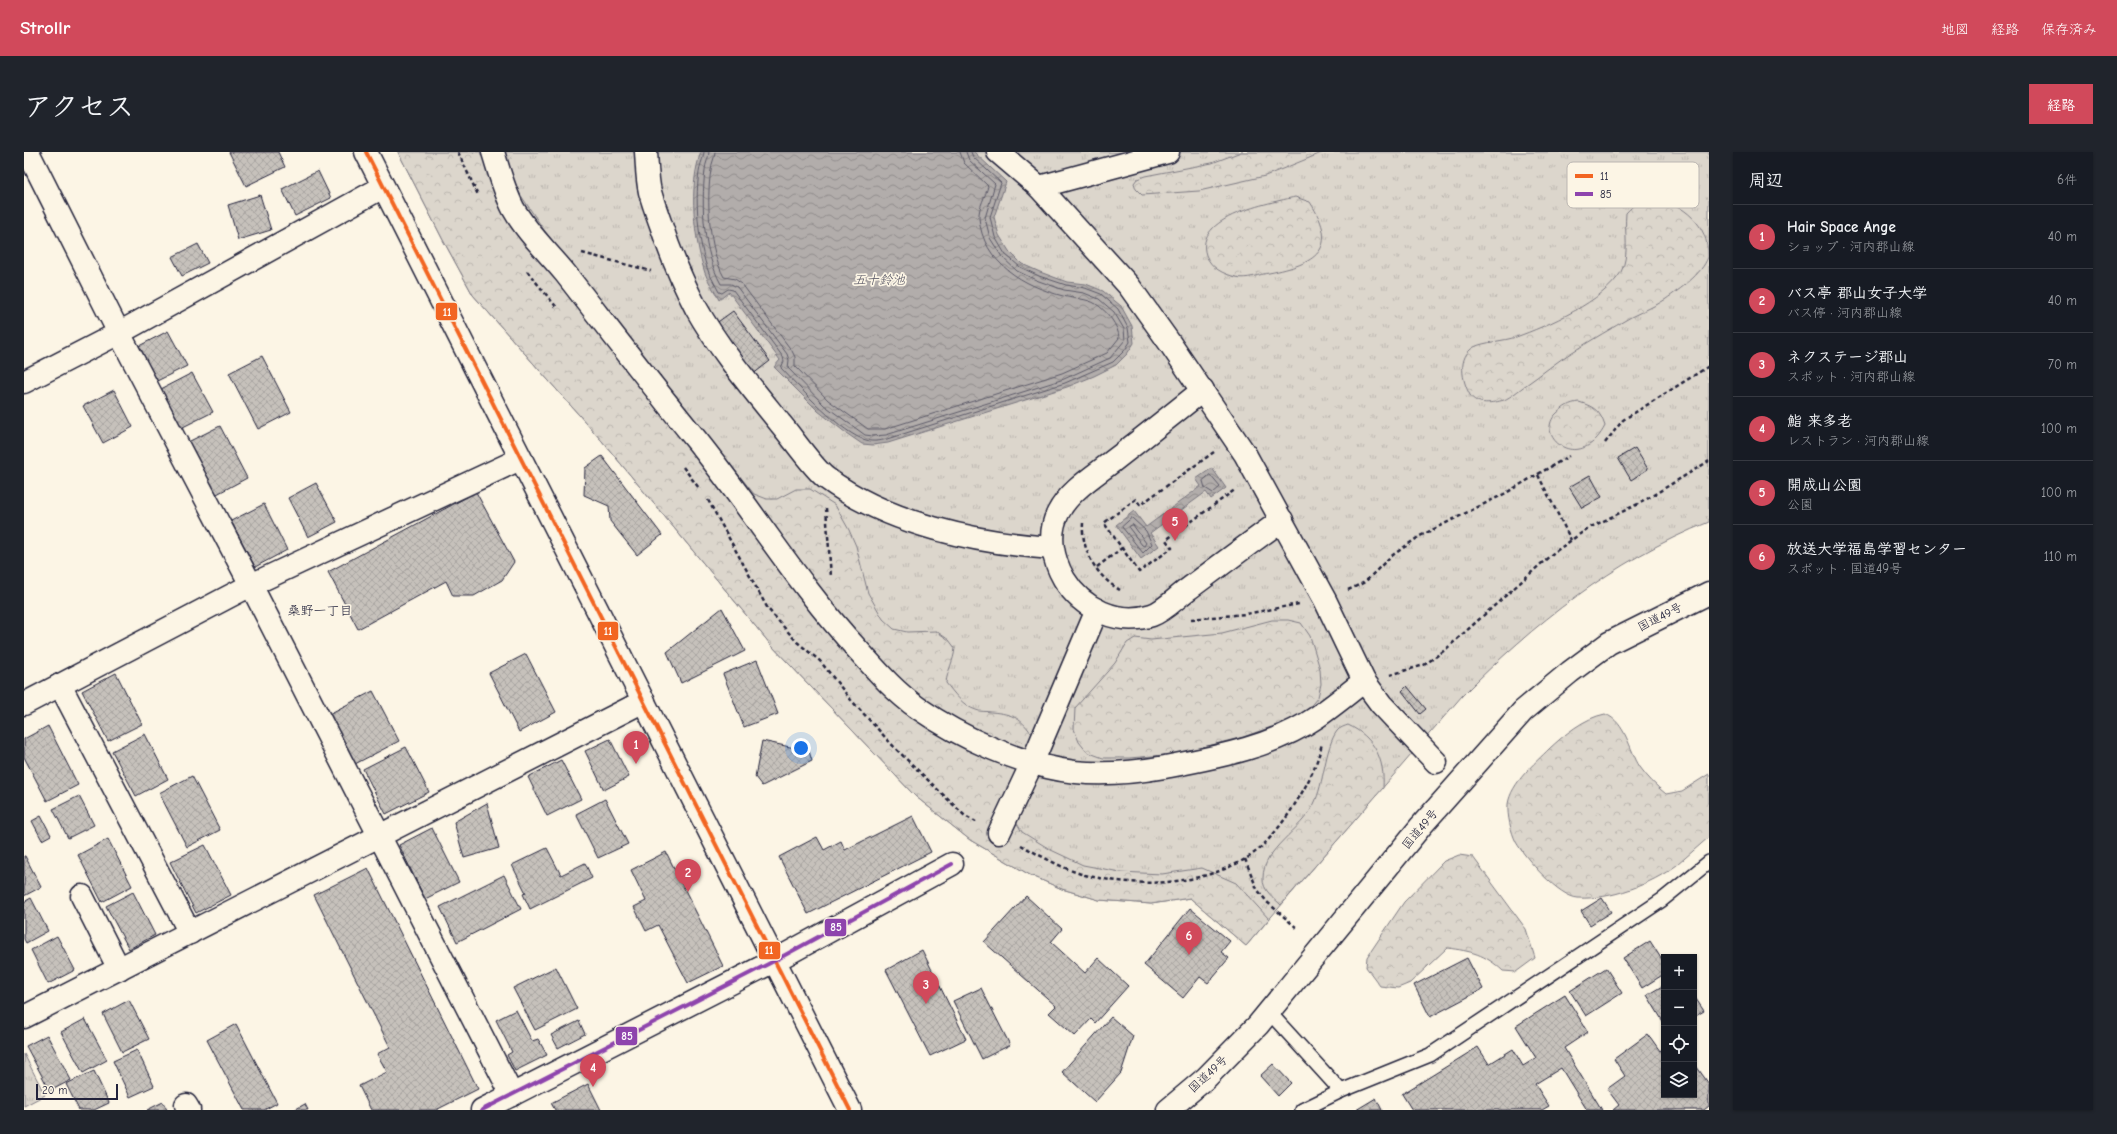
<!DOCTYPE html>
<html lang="ja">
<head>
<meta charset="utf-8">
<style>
  :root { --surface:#171b24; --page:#20242c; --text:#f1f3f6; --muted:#9ea1a6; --line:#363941; --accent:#d1495b }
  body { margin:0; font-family:"Comic Neue","Klee One",sans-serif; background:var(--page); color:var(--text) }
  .controls { position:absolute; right:12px; bottom:12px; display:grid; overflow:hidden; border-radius:0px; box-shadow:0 1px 3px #0004 }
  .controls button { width:36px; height:36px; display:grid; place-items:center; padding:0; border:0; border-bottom:1px solid var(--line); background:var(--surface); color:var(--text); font:20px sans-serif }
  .scale { position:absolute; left:12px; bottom:10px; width:82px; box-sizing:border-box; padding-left:4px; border:2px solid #22223b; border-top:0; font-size:11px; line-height:14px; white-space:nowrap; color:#22223b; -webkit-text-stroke:3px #fcf5e5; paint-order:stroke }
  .you { position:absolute; left:777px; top:596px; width:14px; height:14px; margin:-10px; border:3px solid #fff; border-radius:50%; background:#1a73e8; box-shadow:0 0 0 6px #1a73e833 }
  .badge { display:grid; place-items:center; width:26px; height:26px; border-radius:50%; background:var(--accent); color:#fff; font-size:13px; font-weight:700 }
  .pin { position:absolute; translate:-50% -33px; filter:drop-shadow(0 1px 2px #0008) }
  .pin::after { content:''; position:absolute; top:21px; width:14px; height:12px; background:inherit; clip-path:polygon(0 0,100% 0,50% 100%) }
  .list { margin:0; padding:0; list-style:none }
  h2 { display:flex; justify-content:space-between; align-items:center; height:52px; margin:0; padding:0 16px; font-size:17px }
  h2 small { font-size:13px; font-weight:400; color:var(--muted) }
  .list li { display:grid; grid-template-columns:26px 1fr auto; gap:12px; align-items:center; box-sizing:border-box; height:64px; padding:0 16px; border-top:1px solid var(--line) }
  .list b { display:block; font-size:15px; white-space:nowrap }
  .list p { margin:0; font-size:13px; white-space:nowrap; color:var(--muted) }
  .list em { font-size:13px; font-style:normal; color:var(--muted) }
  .icon { flex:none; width:22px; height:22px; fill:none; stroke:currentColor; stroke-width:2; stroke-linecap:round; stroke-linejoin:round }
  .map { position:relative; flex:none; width:1685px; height:958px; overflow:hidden; border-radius:0px }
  header { display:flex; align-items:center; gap:24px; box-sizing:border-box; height:56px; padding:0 20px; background:var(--accent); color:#fff }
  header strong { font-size:19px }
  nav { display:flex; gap:22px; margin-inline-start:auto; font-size:14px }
  .intro { display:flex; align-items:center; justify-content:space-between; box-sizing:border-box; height:96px; padding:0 24px }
  h1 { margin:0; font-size:28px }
  .button { padding:10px 18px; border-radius:0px; background:var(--accent); color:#fff; font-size:14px; font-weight:700 }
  main { display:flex; gap:24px; padding:0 24px }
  aside { flex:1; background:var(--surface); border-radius:0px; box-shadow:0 1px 3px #0004 }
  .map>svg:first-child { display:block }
  .grass { fill:url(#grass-tufts); stroke:#7f7c84 }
  .forest { fill:url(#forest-crowns); stroke:#7f7c84 }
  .water { fill:url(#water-waves); stroke:#78757e }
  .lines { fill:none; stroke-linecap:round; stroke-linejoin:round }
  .shore { stroke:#5c5a68; stroke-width:1 }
  .building { fill:url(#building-cross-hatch); stroke:#22223b }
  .lane-casing { stroke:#22223b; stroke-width:16 }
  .street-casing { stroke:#22223b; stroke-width:25 }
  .secondary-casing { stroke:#22223b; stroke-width:25 }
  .highway-casing { stroke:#22223b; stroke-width:25 }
  .path { stroke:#22223b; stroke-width:2.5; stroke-dasharray:4 3; stroke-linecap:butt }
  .lane { stroke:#fcf5e5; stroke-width:13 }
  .street { stroke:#fcf5e5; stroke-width:22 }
  .secondary { stroke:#fcf5e5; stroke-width:22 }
  .highway { stroke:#fcf5e5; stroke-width:22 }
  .bus-1-casing { stroke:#fcf5e5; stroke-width:7 }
  .bus-2-casing { stroke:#fcf5e5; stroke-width:7 }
  .bus-1 { stroke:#f26522; stroke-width:4 }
  .bus-2 { stroke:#8e44ad; stroke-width:4 }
  .labels { text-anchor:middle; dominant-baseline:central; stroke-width:3.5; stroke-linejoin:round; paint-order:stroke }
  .street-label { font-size:12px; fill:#22223b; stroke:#fcf5e5 }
  .water-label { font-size:13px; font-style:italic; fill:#545362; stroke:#fcf5e5 }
  .neighbourhood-label { font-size:13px; fill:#22223b; stroke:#fcf5e5 }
  .key { fill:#fcf5e5; stroke:#bbb6b2; stroke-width:1 }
  .key-label { font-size:11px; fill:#22223b }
  .line-badge { stroke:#fcf5e5; stroke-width:1.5 }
  .badge-label { font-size:11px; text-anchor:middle; font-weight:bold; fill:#fff }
</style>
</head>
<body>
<header>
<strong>Strollr</strong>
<nav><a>地図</a><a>経路</a><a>保存済み</a></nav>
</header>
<div class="intro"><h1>アクセス</h1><a class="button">経路</a></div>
<main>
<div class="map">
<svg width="1685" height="958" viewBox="0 0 1685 958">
  <defs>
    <pattern id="grass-tufts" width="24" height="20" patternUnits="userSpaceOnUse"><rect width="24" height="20" fill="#dcd6cc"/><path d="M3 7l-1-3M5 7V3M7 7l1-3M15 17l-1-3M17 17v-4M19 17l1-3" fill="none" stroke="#bcb7b0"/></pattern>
    <pattern id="forest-crowns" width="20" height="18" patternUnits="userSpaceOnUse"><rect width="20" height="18" fill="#dcd6cc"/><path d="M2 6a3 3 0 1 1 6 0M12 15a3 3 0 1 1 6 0" fill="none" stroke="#bcb7b0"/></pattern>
    <pattern id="water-waves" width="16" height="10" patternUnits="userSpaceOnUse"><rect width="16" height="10" fill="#b2adab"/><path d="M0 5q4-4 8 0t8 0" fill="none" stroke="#908c8c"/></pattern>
    <pattern id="building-cross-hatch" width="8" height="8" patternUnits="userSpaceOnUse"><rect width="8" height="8" fill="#c6c1bb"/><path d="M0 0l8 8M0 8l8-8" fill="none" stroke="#aaa6a2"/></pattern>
  </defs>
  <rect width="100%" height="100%" fill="#fcf5e5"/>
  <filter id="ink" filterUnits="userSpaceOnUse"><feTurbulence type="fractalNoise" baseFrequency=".025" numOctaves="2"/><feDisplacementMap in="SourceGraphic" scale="8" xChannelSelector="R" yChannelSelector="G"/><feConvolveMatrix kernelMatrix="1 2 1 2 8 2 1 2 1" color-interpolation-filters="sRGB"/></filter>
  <g filter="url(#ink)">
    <g class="grass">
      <path d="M374 0H1685V370C1590 408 1509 472 1438 544L1222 794 1166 746 1127 752 1075 748 1038 737 1006 723 946 688 891 644 747 493 578 289 449 143 419 88Z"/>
      <path d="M0 902 21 943 0 954Z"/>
    </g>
    <g class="forest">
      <path d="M374 0H477L496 42 520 78 730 342 743 347H753L772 337H786L811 353 825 378 832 394 844 441 859 467 870 477 883 480 912 479 925 488 931 496C930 509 923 519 922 531 930 541 939 554 952 558 956 560 962 559 967 560 990 562 997 566 1010 585L991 668 998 680 1027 698 1059 713 1096 720 1138 722 1178 716 1212 731 1245 767 1222 794 1166 746 1127 752 1075 748 1038 737 1006 723 946 688 891 644 747 493 578 289 449 143 419 88Z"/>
      <path d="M1217 0H1300L1241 24 1175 39 1118 43 1112 37 1110 31 1113 27 1121 24 1188 11Z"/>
      <path d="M1271 45 1286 50C1317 98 1291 112 1245 121 1236 122 1222 128 1212 125 1199 122 1187 116 1182 103 1169 64 1246 51 1271 45Z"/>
      <path d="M1632 45C1658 53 1685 71 1684 105 1678 122 1656 137 1642 147 1632 154 1619 159 1607 165 1588 176 1569 187 1550 199 1533 209 1518 222 1502 233 1495 238 1487 245 1480 248 1469 251 1453 254 1446 243 1438 229 1433 205 1450 195 1460 190 1480 189 1492 185 1523 174 1580 149 1597 120 1606 103 1600 80 1602 61 1611 51 1619 46 1632 45Z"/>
      <path d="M1555 250C1571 255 1576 259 1581 274 1556 323 1508 284 1533 261 1540 255 1545 251 1555 250Z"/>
      <path d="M1248 468H1264L1277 471 1286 484 1296 517 1297 532 1294 545 1284 557 1267 568 1219 585 1152 602 1105 606H1079L1063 600 1055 590 1050 577 1051 556 1091 511 1103 491 1111 486 1127 488 1198 481Z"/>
      <path d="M1581 562C1602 570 1605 598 1616 615 1623 625 1632 634 1642 642L1658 639 1685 622V685C1674 694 1664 704 1653 713 1627 732 1587 748 1554 746 1535 745 1501 706 1492 690 1487 680 1483 663 1484 652 1487 631 1511 611 1525 597 1540 583 1560 566 1581 562Z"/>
      <path d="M1324 573C1350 585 1361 607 1359 636L1257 753C1250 746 1238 738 1239 726 1239 696 1277 679 1290 652 1300 632 1301 595 1313 579 1315 576 1321 574 1324 573Z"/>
      <path d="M1435 703 1449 705 1502 777 1511 806 1492 820 1479 819C1461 802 1447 799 1423 796L1386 831 1374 836 1356 834 1342 815 1343 805 1380 750 1420 709Z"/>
    </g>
    <g class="water">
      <path d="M677 0H950L982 30 970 65 975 83 985 99 998 112 1016 120 1043 130 1062 132 1079 139 1097 154 1108 174 1110 191 1103 202 1092 213 1070 224 1043 235 864 291 849 293 838 292 822 281 794 259 750 215 756 208 705 140 695 148C691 139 684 130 681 121 670 87 664 34 677 0Z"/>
      <path d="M1188 316 1202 336 1187 347 1182 340 1126 381 1135 394 1117 407 1092 373 1110 359 1122 375 1177 334 1172 327Z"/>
    </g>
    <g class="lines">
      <g class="shore">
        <path d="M680 0C680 5 677 10 676 15 670 43 674 94 685 121 688 127 692 134 695 140L698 141 704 137 709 138 759 205 760 209 757 216C774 234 819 283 842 288 849 290 856 289 863 287L1041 231 1089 210 1100 199 1106 190 1104 176 1094 157 1077 142 1061 136 1042 133 1015 124 996 115 981 102 971 85 966 65 977 31 949 5 947 0"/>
        <path d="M685 0C685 6 681 12 681 18 677 55 679 99 697 132H707L713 135 763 202 765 208 764 216 800 253 841 283 849 284 862 283 1040 227 1086 206 1101 188 1100 177 1090 160 1075 147 1060 141 1040 138 1012 128 993 119 978 105 966 86 961 66 971 32 945 8 942 0"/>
        <path d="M691 0C691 6 687 12 687 18 682 48 685 98 700 125L711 127 718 132 768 199 771 205V214L804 248 844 277H861L1038 221 1083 201 1095 186C1095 174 1082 158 1072 152 1062 146 1050 147 1039 144 1000 134 959 111 955 66 954 55 962 44 964 34L940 11 936 0"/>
        <path d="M1186 323 1196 335 1189 341 1181 336 1179 329Z"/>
        <path d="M1108 366 1122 379 1128 392 1119 401 1098 375Z"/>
        <path d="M1109 373 1122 391 1120 394 1118 393 1105 376 1106 374Z"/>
      </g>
    </g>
    <g class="building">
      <path d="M205 0H254L261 15 222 34Z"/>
      <path d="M294 19 307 46 271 64 258 37Z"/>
      <path d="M236 43 247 78 214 88 204 53Z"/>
      <path d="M174 92 184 111 158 124 148 105Z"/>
      <path d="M709 159 746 209 728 223 691 172Z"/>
      <path d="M144 179 163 214 133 229 115 194Z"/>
      <path d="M238 204 267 260 234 277 205 221Z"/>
      <path d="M168 221 189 260 157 276 137 237Z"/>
      <path d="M90 238 109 275 79 291 59 254Z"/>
      <path d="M196 274 223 326 191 343 164 290Z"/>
      <path d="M1611 296 1624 317 1607 328 1594 306Z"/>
      <path d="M578 304 638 383 613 403 586 369 585 354 560 343 561 316Z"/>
      <path d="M1566 323 1578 345 1558 356 1545 335Z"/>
      <path d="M292 331 313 370 284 385 264 346Z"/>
      <path d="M452 340 490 410 478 428 450 444H429L422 429 334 477 304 420Z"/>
      <path d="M240 352 263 398 231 415 207 369Z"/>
      <path d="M698 456 721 499 657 531 643 500Z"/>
      <path d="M502 502 532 560 495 580 465 521Z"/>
      <path d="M733 508 754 562 720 575 699 522Z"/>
      <path d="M92 521 118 572 84 589 58 539Z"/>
      <path d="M1383 534 1402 557 1396 562 1378 539Z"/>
      <path d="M349 539 375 589 331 612 305 562Z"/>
      <path d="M24 574 54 633 23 649 0 605V587Z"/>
      <path d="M121 582 144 627 112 644 88 599Z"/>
      <path d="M586 587 605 625 580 638 561 599Z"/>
      <path d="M738 589 785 599 788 609 738 634 731 625Z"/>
      <path d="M382 595 405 640 362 662 339 617Z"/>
      <path d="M537 608 557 647 523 664 504 625Z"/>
      <path d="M168 624 196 678 163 695 135 641Z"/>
      <path d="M55 644 70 673 44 686 29 657Z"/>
      <path d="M581 647 604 692 574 706 552 662Z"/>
      <path d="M463 651 475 696 440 706 430 670Z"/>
      <path d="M17 664 27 683 18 688 8 669Z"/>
      <path d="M889 664 907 700 784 762 755 705 793 685 800 698 817 689 821 698Z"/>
      <path d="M408 676 435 730 401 747 375 693Z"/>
      <path d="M84 687 108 734 78 750 54 703Z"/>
      <path d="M181 693 207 743 172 761 146 710Z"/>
      <path d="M523 696 537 723 561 711 568 726 506 757 499 742 502 741 488 713Z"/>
      <path d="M642 700 699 814 664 831 634 773 622 779 610 755 622 749 607 718Z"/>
      <path d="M0 704H1L17 735 0 744Z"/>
      <path d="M344 716 454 937 412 958H347L335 934 363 920 353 902 366 895 290 743Z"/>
      <path d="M480 723 497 757 433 790 416 755Z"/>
      <path d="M109 740 131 783 105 797 82 754Z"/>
      <path d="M1002 744 1038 777 1027 790 1061 821 1074 806 1104 834 1071 871 1067 867 1051 884 1025 861 1032 854 960 790Z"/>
      <path d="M7 746 24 779 2 791 0 787V750Z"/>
      <path d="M1578 746 1587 760 1566 773 1557 759Z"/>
      <path d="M1166 756 1206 789 1197 800 1205 806 1184 831 1176 825 1159 846 1120 813Z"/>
      <path d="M33 784 51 818 24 832 7 798Z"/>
      <path d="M1626 789 1640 811V822L1618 836 1599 806Z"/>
      <path d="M898 798 942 887 906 904 862 818Z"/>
      <path d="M1443 806 1459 837 1406 865 1390 833Z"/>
      <path d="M532 815 553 857 511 878 489 836Z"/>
      <path d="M1582 816 1598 841 1562 864 1546 839Z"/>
      <path d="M1640 833V871L1623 843Z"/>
      <path d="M957 836 986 893 958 907 929 849Z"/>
      <path d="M1541 843 1564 880 1540 896 1578 958H1563L1537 916 1511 932 1525 954 1518 958H1388L1378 942 1454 895 1465 912 1489 897 1499 914 1512 906 1492 874Z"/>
      <path d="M1670 844 1680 859 1670 865Z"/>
      <path d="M105 848 125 887 98 900 79 862Z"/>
      <path d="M492 858 508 889 514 887 523 903 491 919 483 903 488 900 472 868Z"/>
      <path d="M1087 865 1109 884 1097 921 1071 950 1038 920Z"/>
      <path d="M61 867 83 908 59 921 37 880Z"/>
      <path d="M555 869 561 882 534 896 527 883Z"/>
      <path d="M212 872 253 951 240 958H220L183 888Z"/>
      <path d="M1624 882 1636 899 1640 896V943H1670V911L1685 932V954L1680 958H1589L1595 953 1583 937 1601 924 1590 907Z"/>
      <path d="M23 883 47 928 26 939 2 894Z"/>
      <path d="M113 898 130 934 106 945 89 909Z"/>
      <path d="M1249 912 1267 931 1254 944 1236 924Z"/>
      <path d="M70 919 85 951 70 958H55L42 932Z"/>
      <path d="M564 932 577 958H531L527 951Z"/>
      <path d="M1352 946 1358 958H1332Z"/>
      <path d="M139 950 143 958H123Z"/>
      <path d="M281 952 284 958H270Z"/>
    </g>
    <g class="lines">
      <defs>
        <g id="lane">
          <path d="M1245 860 1317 939"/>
          <path d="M1278 958 1317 939 1406 903 1638 748 1685 710"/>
        </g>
        <g id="street">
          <path d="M4 0 95 181 227 433 488 943"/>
          <path d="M469 0C475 19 480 38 489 56 502 80 524 100 541 121 584 176 626 231 670 285 727 355 773 432 834 498 852 518 871 540 894 556 917 572 941 585 967 596 1031 623 1072 627 1141 615 1193 605 1249 595 1293 565 1309 554 1325 541 1340 529"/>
          <path d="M622 0C623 13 623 27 626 40 629 51 633 62 637 73 646 101 658 129 672 156 695 197 727 235 756 271 768 285 789 316 802 326 864 372 953 391 1028 396"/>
          <path d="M974 0 1015 35 1105 134 1145 190 1221 302 1301 448 1340 529 1357 552 1412 610"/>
          <path d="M1015 35 1144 0"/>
          <path d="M0 230 95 181 359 35"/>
          <path d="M1179 238C1149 262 1119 286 1089 309 1070 324 1045 339 1034 361 1023 382 1029 408 1040 427 1058 457 1094 474 1128 463 1140 459 1153 445 1163 438 1194 415 1226 391 1258 368"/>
          <path d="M36 533 166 781"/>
          <path d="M0 552 227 433 496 307"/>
          <path d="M975 681 1008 611 1073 458"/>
          <path d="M58 744 95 817"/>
          <path d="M0 865 620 549"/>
          <path d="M162 953 165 958"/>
          <path d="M458 958 750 809 928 712"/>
        </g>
        <path id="secondary" d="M342 0 826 958"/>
        <path id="highway" d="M1144 958 1182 926 1234 873 1397 674 1499 559 1546 520 1585 491 1685 441"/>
      </defs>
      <use href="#lane" class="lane-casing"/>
      <use href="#street" class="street-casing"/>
      <use href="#secondary" class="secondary-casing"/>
      <use href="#highway" class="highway-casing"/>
      <g class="path">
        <path d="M434 0 454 43"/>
        <path d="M558 101 627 119"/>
        <path d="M503 119 534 157"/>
        <path d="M1581 291 1599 268 1685 214"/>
        <path d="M1190 300 1116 353 1112 347 1080 371 1115 420 1148 396 1142 388 1212 337"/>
        <path d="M659 315 675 336"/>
        <path d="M1514 323 1547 388"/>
        <path d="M684 348 744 457 773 490 796 509 827 548 872 597 941 664 952 670"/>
        <path d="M802 356 807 425"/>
        <path d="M1059 371C1057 399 1073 425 1096 438"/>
        <path d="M1073 415 1098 396"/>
        <path d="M1324 438 1341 430 1366 405 1396 384 1480 342 1545 304"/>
        <path d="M1167 467 1222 462 1275 452"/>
        <path d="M1366 523 1400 513 1421 498 1528 402 1563 377 1618 350 1685 309"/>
        <path d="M997 693C1017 704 1039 717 1061 723 1113 736 1176 734 1223 706 1241 695 1260 670 1271 652 1283 633 1293 614 1298 591"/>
        <path d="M1221 707 1233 737 1243 750 1274 777"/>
      </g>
      <use href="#lane" class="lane"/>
      <use href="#street" class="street"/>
      <use href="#secondary" class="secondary"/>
      <use href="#highway" class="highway"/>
      <defs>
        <path id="bus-1" d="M342 0 826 958"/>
        <path id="bus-2" d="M458 958 750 809 928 712"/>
      </defs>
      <use href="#bus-1" class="bus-1-casing"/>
      <use href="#bus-2" class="bus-2-casing"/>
      <use href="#bus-1" class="bus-1"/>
      <use href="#bus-2" class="bus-2"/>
    </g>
  </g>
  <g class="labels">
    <g class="street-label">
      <text transform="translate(1636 465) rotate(-27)">国道49号</text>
      <text transform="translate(1396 677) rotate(-50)">国道49号</text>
      <text transform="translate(1184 922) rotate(-43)">国道49号</text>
    </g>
    <g class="water-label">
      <text x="855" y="127">五十鈴池</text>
    </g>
    <g class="neighbourhood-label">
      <text x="296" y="458">桑野一丁目</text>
    </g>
  </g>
  <rect x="1543" y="10" width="132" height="46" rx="6" class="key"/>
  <rect x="1551" y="22" width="18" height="4" fill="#f26522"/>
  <rect x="1551" y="40" width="18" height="4" fill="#8e44ad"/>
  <g class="key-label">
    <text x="1576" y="28">11</text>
    <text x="1576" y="46">85</text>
  </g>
  <g class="line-badge">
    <rect x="411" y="150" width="23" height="19" rx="4" fill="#f26522"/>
    <rect x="573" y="469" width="22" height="20" rx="4" fill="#f26522"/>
    <rect x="800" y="766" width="23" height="19" rx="4" fill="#8e44ad"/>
    <rect x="734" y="789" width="23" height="19" rx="4" fill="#f26522"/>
    <rect x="591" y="874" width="23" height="20" rx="4" fill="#8e44ad"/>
  </g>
  <g class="badge-label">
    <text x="423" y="164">11</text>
    <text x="584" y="483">11</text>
    <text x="812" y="779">85</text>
    <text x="745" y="802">11</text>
    <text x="603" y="888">85</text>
  </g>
</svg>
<div class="controls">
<button>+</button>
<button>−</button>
<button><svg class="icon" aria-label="locate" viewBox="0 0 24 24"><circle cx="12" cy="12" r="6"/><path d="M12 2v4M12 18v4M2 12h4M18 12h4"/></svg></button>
<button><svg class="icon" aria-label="layers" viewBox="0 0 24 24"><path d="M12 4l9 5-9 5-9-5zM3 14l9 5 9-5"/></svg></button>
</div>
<div class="scale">20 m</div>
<div class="you"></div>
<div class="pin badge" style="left:612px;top:612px">1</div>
<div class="pin badge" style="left:664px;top:740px">2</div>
<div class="pin badge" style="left:902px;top:852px">3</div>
<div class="pin badge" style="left:569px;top:935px">4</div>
<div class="pin badge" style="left:1151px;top:389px">5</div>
<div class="pin badge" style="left:1165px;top:803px">6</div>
</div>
<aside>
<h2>周辺<small>6件</small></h2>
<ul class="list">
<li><span class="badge">1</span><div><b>Hair Space Ange</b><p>ショップ · 河内郡山線</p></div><em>40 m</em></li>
<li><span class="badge">2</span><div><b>バス亭 郡山女子大学</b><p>バス停 · 河内郡山線</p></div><em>40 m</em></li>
<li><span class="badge">3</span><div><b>ネクステージ郡山</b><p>スポット · 河内郡山線</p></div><em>70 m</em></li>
<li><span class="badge">4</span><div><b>鮨 来多老</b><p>レストラン · 河内郡山線</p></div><em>100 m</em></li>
<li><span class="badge">5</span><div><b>開成山公園</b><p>公園</p></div><em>100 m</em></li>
<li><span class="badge">6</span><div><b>放送大学福島学習センター</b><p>スポット · 国道49号</p></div><em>110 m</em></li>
</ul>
</aside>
</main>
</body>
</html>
